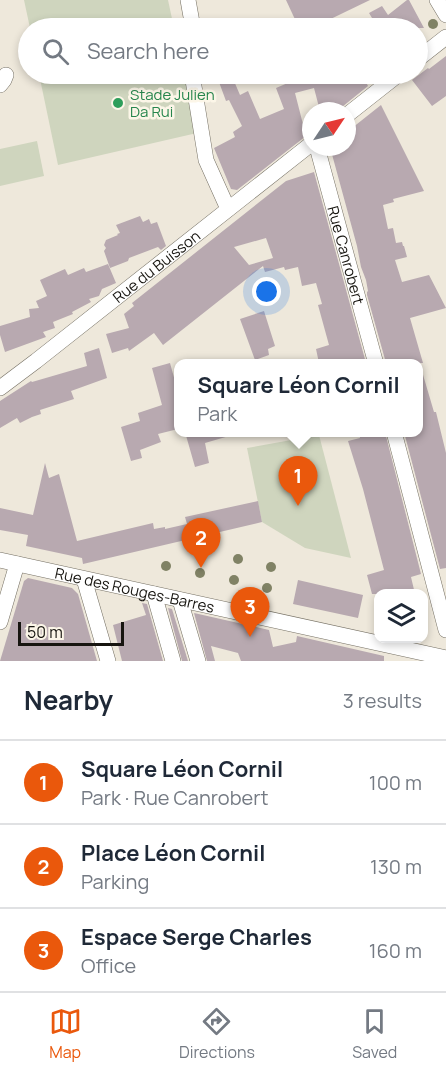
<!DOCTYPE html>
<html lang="en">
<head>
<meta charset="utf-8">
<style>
  :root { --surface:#fff; --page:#f2f2f3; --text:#1f2937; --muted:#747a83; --line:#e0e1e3; --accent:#ea580c }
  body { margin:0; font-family:Manrope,sans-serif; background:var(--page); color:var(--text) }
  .controls { position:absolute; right:18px; bottom:18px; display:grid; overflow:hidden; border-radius:12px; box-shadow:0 3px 9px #0003 }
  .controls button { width:54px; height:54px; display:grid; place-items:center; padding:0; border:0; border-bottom:2px solid var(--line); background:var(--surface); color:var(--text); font:30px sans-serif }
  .compass { position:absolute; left:302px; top:102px; width:54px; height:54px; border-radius:50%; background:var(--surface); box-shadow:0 3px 9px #0003; rotate:55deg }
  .scale { position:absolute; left:18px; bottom:15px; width:106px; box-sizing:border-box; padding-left:6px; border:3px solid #171510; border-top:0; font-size:16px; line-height:21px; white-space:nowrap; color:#171510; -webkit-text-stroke:4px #fcf6e8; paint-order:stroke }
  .you { position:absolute; left:267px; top:292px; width:21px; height:21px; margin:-15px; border:4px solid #fff; border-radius:50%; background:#1a73e8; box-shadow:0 0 0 9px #1a73e833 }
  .badge { display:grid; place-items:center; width:39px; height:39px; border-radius:50%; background:var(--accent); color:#fff; font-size:20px; font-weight:700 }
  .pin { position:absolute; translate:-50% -50px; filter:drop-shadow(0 2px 3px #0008) }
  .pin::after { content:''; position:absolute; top:32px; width:21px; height:18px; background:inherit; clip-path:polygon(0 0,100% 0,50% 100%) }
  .popup { position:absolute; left:174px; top:359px; width:249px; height:78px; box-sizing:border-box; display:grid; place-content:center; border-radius:12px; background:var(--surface); filter:drop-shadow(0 2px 4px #0005); font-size:20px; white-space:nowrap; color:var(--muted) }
  .popup b { font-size:22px; color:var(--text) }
  .popup::after { content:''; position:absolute; left:50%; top:100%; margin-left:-12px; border:12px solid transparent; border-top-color:var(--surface) }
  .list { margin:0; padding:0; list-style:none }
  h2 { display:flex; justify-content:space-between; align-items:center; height:78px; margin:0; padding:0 24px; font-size:26px }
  h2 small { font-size:20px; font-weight:400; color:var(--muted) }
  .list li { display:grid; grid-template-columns:39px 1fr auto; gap:18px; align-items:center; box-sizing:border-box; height:84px; padding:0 24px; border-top:2px solid var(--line) }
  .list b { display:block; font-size:22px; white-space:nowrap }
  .list p { margin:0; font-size:20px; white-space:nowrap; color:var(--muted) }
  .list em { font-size:20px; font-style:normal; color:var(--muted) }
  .icon { flex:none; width:33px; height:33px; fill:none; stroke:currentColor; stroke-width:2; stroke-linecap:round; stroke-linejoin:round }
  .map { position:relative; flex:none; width:446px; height:661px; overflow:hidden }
  .search { position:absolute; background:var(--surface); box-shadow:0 3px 9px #0003; left:18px; right:18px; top:18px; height:66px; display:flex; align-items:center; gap:15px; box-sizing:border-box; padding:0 21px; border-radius:33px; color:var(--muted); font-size:22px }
  .sheet { height:330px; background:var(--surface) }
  nav { display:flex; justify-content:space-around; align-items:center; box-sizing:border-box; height:84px; border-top:2px solid var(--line); background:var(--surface); font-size:16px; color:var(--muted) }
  nav a { display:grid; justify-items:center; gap:3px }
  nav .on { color:var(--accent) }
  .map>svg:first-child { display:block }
  .green { fill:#cfd5be }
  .building { fill:#b8a9b0; fill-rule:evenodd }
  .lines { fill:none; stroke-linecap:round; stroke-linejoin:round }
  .minor-casing { stroke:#746f63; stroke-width:16 }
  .minor { stroke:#fff; stroke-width:15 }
  .tree { fill:#808265 }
  .leisure-dot { fill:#2e9e5b; stroke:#fcf6e8; stroke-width:2 }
  .labels { text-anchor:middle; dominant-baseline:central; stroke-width:5; stroke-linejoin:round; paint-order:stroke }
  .leisure-label { font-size:15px; fill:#27864d; stroke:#fcf6e8; text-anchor:start }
  .street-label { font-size:15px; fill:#171510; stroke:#fcf6e8 }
</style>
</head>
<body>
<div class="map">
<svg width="446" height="661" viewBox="0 0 446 661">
  <rect width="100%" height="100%" fill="#eee8db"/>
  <g class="green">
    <path d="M24 0H168L174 28H30Z"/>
    <path d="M39 74H184L197 133 58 165Z"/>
    <path d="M37 141 44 176 0 186V149Z"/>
    <path d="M319 435 351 558 305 548 262 522 247 448Z"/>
  </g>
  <g class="building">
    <path d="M286 0H370L312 28H299Z"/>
    <path d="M407 0H409L424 28H378L369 13 382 6 388 15Z"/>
    <path d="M446 56V96L432 106 412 80 428 68 429 69Z"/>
    <path d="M216 74H231L240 95 248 91 260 119 284 109 276 88 309 74 313 84V82L330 74H362L368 86 337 111H320L314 88 295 93 306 136 237 190 231 189 214 148 235 137 233 132 242 126 229 100 226 101Z"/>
    <path d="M381 105 424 191 393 199 394 202 383 205 388 229 393 228 396 243 402 242 403 246H404L407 257 395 260 402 282 429 275 446 308 410 318 423 363H386L367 295V292L368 291 366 280 361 267 357 246 330 147H347V132Z"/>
    <path d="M314 172 366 363H319L316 349 329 345 318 305 322 304 316 283 302 286 298 267 285 270 284 267 265 272 263 266 163 345 154 333 129 351 128 348 112 353 106 334 129 328 124 314 134 306 132 303 286 181ZM266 238 273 258 249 265 234 247Z"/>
    <path d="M140 216 143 222 149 219 151 224 157 222 166 246 161 250 158 247 129 258 128 261 110 268 104 251 106 248 104 245 106 240 118 235 117 234 120 233 116 225Z"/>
    <path d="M108 264 116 283 102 289 99 296 89 299 91 302 72 312 73 314 53 322 55 328 43 332 46 337 5 352 0 335V326L30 317 29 309 39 308 36 301 47 296 40 280 65 269 68 275 84 268 86 272Z"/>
    <path d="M264 311 275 346 268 349 269 355 255 360 240 319Z"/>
    <path d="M99 348 107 378 71 391 74 399 40 410 41 414 32 417 20 423 17 418 0 428V401L31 381 32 382 87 366 84 353Z"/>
    <path d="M170 363 178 392V429L158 434 161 442 140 450 142 458 131 461 121 427 140 421 138 413 162 405 152 368Z"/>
    <path d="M421 368 434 412H436L446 453V568L440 569 404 432H418V369Z"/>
    <path d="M185 432H229V436L205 443 209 463 195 467Z"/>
    <path d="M359 432H385L421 574 411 577 415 594H372L367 575 384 570 363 489 348 441 360 438Z"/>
    <path d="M45 463 49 478 59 474 77 541 153 523 154 529 165 527V529L187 524 185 517 258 501 262 522 83 564 82 558 26 546 28 535 0 530V508L33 515Z"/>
    <path d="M28 578 72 588 78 594 97 661H0L24 581Z"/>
    <path d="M298 580 363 595 358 618 293 604Z"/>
    <path d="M142 603 147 604 163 661H122L113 625 146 615Z"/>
    <path d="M168 608 172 609 188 661H182Z"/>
    <path d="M194 613 269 630 273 647 296 642 297 636 384 656V661H241L238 653 211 646 215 661H207Z"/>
  </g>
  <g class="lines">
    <defs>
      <g id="minor">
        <path d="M188 0 193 28"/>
        <path d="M437 0 446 15"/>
        <path d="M418 59 446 37"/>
        <path d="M192 74 206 160 228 209"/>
        <path d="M0 85 4 80 6 75"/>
        <path d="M347 115 399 74"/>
        <path id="s1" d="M317 147 376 364"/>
        <path id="s2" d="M0 388 36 361 311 144"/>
        <path d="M394 432 446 630"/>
        <path id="s3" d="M0 560 446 658"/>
        <path d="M84 579 108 661"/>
        <path d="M154 594 173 661"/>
        <path d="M180 600 198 661"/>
        <path d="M0 622 17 564"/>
      </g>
    </defs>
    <use href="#minor" class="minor-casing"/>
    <use href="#minor" class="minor"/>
  </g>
  <g class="tree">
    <circle cx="433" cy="24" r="5"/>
    <circle cx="238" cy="559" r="5"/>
    <circle cx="166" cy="566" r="5"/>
    <circle cx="271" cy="567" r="5"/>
    <circle cx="200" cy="573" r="5"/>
    <circle cx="234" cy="580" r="5"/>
    <circle cx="267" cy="588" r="5"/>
  </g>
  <circle class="leisure-dot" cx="118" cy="103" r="6"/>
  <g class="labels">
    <g class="leisure-label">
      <text x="130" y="94">Stade Julien<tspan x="130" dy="17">Da Rui</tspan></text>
    </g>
    <g class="street-label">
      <text stroke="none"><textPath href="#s1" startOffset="112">Rue Canrobert</textPath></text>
      <text stroke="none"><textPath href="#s2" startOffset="198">Rue du Buisson</textPath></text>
      <text stroke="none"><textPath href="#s3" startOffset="138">Rue des Rouges-Barres</textPath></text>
    </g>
  </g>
</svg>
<div class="controls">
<button><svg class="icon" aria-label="layers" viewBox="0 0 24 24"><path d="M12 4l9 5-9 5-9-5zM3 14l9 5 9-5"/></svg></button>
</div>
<svg class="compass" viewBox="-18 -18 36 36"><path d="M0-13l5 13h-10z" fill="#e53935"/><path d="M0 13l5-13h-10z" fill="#747a83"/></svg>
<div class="scale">50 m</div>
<div class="you"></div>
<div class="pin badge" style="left:298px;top:506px">1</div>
<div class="popup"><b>Square Léon Cornil</b>Park</div>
<div class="pin badge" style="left:201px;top:568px">2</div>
<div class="pin badge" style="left:250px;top:637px">3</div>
<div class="search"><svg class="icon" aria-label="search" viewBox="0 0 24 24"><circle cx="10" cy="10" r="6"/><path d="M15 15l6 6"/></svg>Search here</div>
</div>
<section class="sheet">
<h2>Nearby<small>3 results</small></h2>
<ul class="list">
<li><span class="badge">1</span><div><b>Square Léon Cornil</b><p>Park · Rue Canrobert</p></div><em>100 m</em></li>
<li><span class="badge">2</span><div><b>Place Léon Cornil</b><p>Parking</p></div><em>130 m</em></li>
<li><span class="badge">3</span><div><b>Espace Serge Charles</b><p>Office</p></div><em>160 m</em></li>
</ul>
</section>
<nav>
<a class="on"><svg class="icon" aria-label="map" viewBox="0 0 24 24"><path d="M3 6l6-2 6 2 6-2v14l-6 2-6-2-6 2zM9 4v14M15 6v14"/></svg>Map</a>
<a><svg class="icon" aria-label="directions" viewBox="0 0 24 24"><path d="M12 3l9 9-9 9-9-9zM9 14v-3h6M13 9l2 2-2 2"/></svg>Directions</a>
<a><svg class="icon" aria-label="saved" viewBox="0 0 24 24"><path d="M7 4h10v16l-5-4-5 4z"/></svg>Saved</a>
</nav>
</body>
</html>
